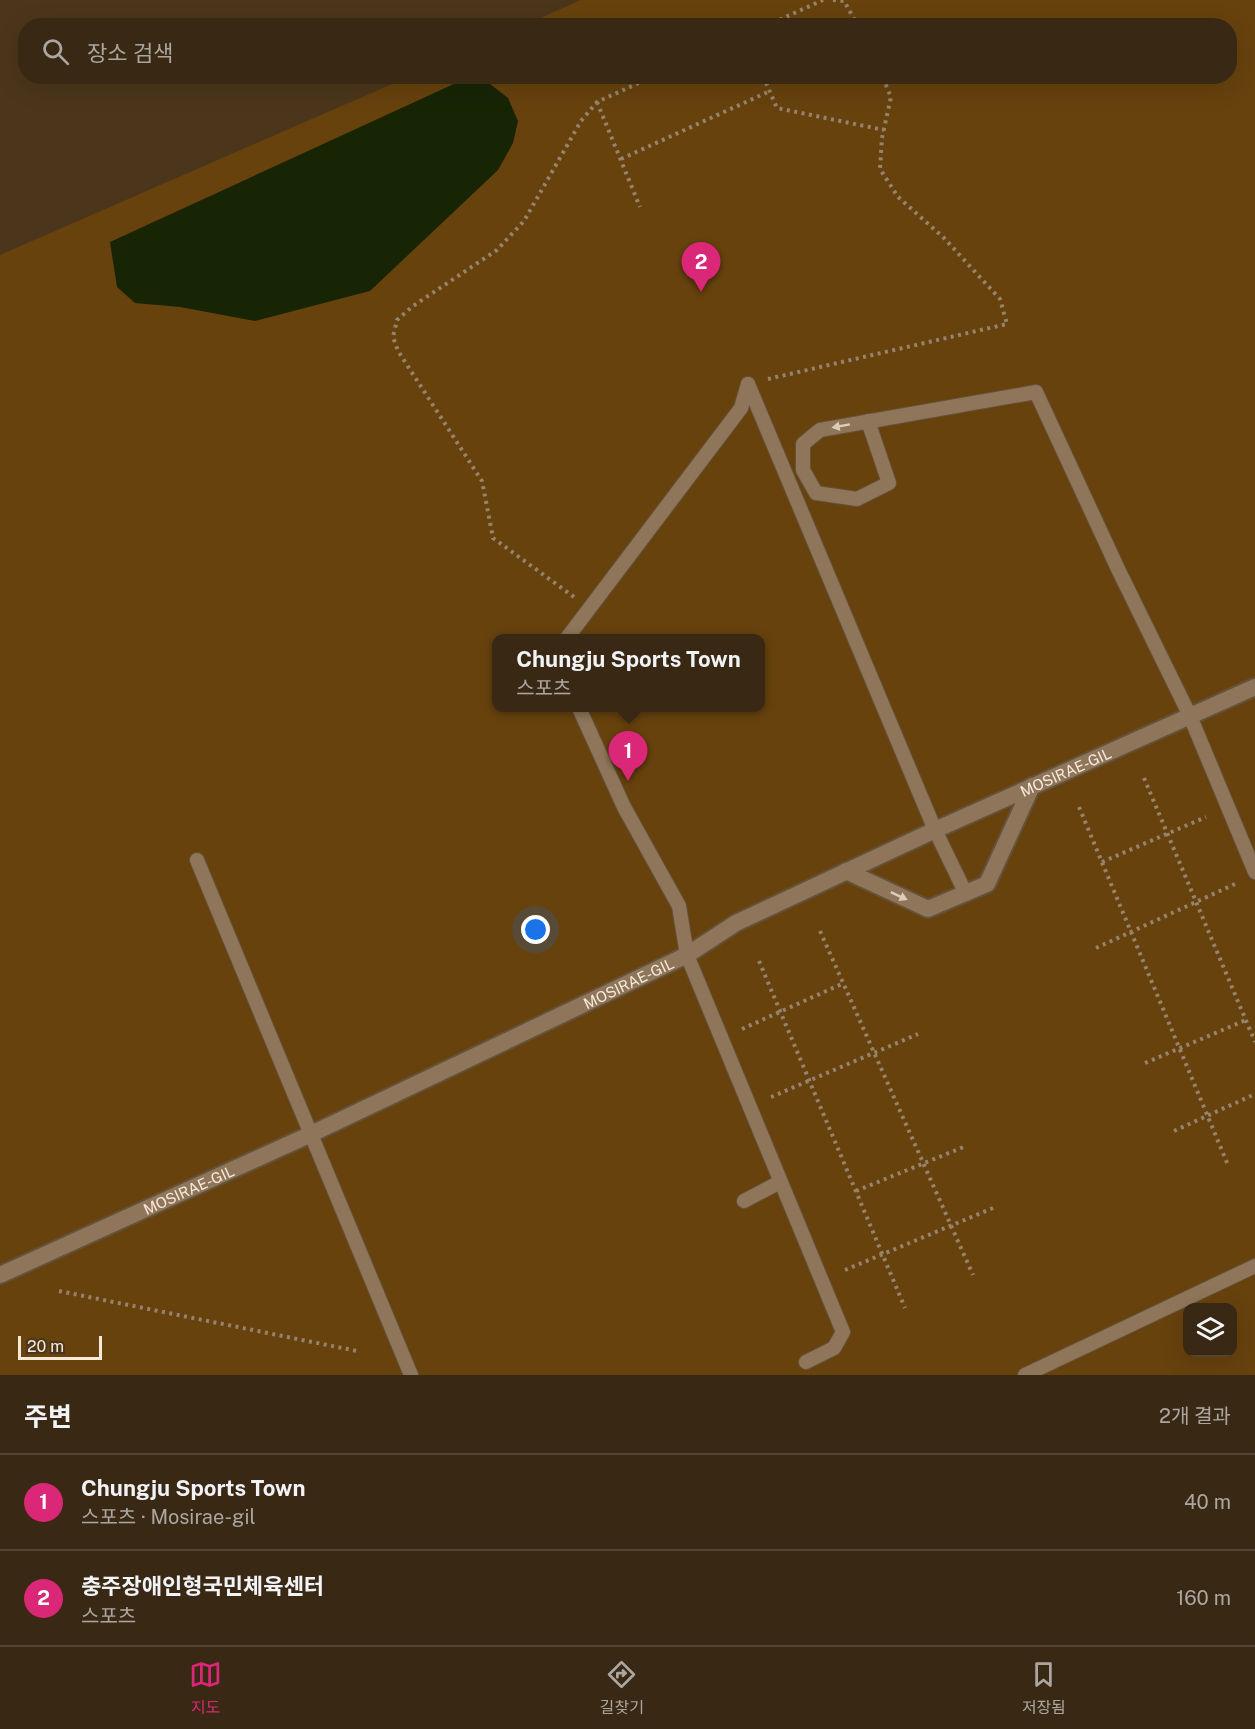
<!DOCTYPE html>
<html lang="ko">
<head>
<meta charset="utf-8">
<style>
  :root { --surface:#392814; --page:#443422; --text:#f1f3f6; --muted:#aba6a0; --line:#534434; --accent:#db2777 }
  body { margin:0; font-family:"Public Sans","Noto Sans KR",sans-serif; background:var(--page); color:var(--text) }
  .controls { position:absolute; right:18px; bottom:18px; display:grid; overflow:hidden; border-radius:12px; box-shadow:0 6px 24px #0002 }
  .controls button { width:54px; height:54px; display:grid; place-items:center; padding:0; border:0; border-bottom:2px solid var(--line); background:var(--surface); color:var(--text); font:30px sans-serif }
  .scale { position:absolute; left:18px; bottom:15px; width:84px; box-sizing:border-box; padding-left:6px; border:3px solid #f7e9da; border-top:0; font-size:16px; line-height:21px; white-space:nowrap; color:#f7e9da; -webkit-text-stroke:4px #4c361b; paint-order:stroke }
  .you { position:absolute; left:536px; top:930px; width:21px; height:21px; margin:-15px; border:4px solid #fff; border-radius:50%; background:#1a73e8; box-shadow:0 0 0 9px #1a73e833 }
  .badge { display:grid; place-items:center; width:39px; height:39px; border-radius:50%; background:var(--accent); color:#fff; font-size:20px; font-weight:700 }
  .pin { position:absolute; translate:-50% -50px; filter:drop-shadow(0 2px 3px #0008) }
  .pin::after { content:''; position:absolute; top:32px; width:21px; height:18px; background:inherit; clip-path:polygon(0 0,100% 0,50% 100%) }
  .popup { position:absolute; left:492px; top:634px; width:273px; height:78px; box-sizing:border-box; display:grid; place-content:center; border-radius:12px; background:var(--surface); filter:drop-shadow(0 2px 4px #0005); font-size:20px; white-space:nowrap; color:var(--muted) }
  .popup b { font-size:22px; color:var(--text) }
  .popup::after { content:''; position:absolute; left:50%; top:100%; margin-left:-12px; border:12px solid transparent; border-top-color:var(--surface) }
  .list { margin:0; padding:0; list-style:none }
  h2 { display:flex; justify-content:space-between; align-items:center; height:78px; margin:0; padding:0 24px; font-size:26px }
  h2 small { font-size:20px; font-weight:400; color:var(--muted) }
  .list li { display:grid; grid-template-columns:39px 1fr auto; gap:18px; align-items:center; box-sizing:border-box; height:96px; padding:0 24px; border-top:2px solid var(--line) }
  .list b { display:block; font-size:22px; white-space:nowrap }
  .list p { margin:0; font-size:20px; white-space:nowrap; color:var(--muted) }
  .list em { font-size:20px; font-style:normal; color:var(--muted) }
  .icon { flex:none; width:33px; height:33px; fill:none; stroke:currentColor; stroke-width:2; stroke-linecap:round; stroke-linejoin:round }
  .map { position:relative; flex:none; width:1255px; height:1375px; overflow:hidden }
  .search { position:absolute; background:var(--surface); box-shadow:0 6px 24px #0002; left:18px; right:18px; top:18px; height:66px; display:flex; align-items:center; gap:15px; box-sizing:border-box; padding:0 21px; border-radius:24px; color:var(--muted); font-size:22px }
  .sheet { height:270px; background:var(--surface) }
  nav { display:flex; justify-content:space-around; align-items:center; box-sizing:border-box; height:84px; border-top:2px solid var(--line); background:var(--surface); font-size:16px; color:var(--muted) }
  nav a { display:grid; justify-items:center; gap:3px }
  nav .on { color:var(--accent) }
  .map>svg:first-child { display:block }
  .green { fill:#67420d; fill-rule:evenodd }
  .water { fill:#172505 }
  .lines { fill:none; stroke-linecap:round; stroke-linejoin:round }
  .service-casing { stroke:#64523a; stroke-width:16 }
  .minor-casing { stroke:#64523a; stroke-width:20 }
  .path { stroke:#96836e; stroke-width:4; stroke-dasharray:3 4.5; stroke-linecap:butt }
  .service { stroke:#8f765a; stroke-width:14 }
  .minor { stroke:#8f765a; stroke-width:16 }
  .oneway { fill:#ddccba }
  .labels { text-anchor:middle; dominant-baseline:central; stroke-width:6; stroke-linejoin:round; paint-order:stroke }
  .street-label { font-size:15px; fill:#f7e9da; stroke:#4c361b }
</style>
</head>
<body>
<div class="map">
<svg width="1255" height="1375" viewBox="0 0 1255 1375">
  <rect width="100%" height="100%" fill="#4c361b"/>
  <path class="green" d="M581 0H1255V1375H0V255L408 77 1230 76V26L525 25ZM496 638H760V708H496ZM1188 1308H1232V1352H1188Z"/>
  <path class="water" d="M469 77H481L508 98 518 121 513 143 498 170 370 291 255 321 180 307 135 303 117 287 110 242Z"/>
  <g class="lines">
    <defs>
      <g id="service">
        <path d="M748 384 935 830 966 894"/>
        <path d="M868 421 889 483 857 499 816 493 803 470V444L820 430 1036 392 1118 569 1190 716 1255 872"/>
        <path d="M567 638 741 408 748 384"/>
        <path d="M579 708 624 807 679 906 687 955 843 1332 834 1348 806 1362"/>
        <path d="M197 860 411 1375"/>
        <path d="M744 1201 780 1182"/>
        <path d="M1025 1375 1255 1266"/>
      </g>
      <g id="minor">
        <path d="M846 871 928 909 987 884 1032 786"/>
        <path id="s1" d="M0 1275 309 1135 687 955 736 923 935 830 1255 687"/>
      </g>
    </defs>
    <use href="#service" class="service-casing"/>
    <use href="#minor" class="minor-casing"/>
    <g class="path">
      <path d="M833 0 844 1 858 26"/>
      <path d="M766 26 823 0"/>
      <path d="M763 76 777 108 884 130"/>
      <path d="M597 102 640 207"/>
      <path d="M621 159 770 91"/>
      <path d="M768 379 1007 324 1000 299 944 238 898 197 880 169 882 138 891 97 882 76"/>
      <path d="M574 597 493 538 482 481 398 351 393 337 397 320 413 306 497 250 524 221 581 121 597 102 654 76"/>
      <path d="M1144 778 1255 1042"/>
      <path d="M1079 807 1228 1165"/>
      <path d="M1102 862 1206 817"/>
      <path d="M820 931 973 1275"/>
      <path d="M1096 948 1235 884"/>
      <path d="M759 961 905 1308"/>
      <path d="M742 1029 844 983"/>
      <path d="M1145 1063 1246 1020"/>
      <path d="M771 1097 918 1034"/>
      <path d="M1174 1131 1255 1094"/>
      <path d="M856 1191 966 1146"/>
      <path d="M845 1270 993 1208"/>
      <path d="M59 1291 357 1351"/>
    </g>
    <use href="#service" class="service"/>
    <use href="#minor" class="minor"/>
  </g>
  <defs><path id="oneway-solid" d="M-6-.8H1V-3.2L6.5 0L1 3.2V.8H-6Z" transform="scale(1.5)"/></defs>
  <g class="oneway">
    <use href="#oneway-solid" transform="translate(841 426) rotate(170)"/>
    <use href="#oneway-solid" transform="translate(899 896) rotate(25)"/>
  </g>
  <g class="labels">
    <g class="street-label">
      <text stroke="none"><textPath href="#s1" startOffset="1179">MOSIRAE-GIL</textPath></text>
      <text stroke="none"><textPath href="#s1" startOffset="693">MOSIRAE-GIL</textPath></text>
      <text stroke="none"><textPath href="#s1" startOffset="207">MOSIRAE-GIL</textPath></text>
    </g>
  </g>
</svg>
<div class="controls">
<button><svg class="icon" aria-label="layers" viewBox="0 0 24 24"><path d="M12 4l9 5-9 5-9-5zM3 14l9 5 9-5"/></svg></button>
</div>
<div class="scale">20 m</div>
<div class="you"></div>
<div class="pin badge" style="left:628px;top:781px">1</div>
<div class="popup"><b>Chungju Sports Town</b>스포츠</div>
<div class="pin badge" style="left:701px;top:292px">2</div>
<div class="search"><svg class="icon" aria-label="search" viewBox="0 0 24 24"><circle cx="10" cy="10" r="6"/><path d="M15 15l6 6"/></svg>장소 검색</div>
</div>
<section class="sheet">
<h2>주변<small>2개 결과</small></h2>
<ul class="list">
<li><span class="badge">1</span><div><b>Chungju Sports Town</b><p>스포츠 · Mosirae-gil</p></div><em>40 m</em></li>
<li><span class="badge">2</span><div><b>충주장애인형국민체육센터</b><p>스포츠</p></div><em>160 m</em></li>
</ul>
</section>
<nav>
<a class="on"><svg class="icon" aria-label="map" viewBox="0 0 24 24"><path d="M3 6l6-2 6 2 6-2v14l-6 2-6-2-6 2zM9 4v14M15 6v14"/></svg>지도</a>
<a><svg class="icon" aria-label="directions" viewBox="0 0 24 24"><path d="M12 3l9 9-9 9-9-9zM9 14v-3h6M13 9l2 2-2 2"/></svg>길찾기</a>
<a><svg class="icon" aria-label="saved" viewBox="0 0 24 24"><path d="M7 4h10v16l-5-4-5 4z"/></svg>저장됨</a>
</nav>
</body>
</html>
